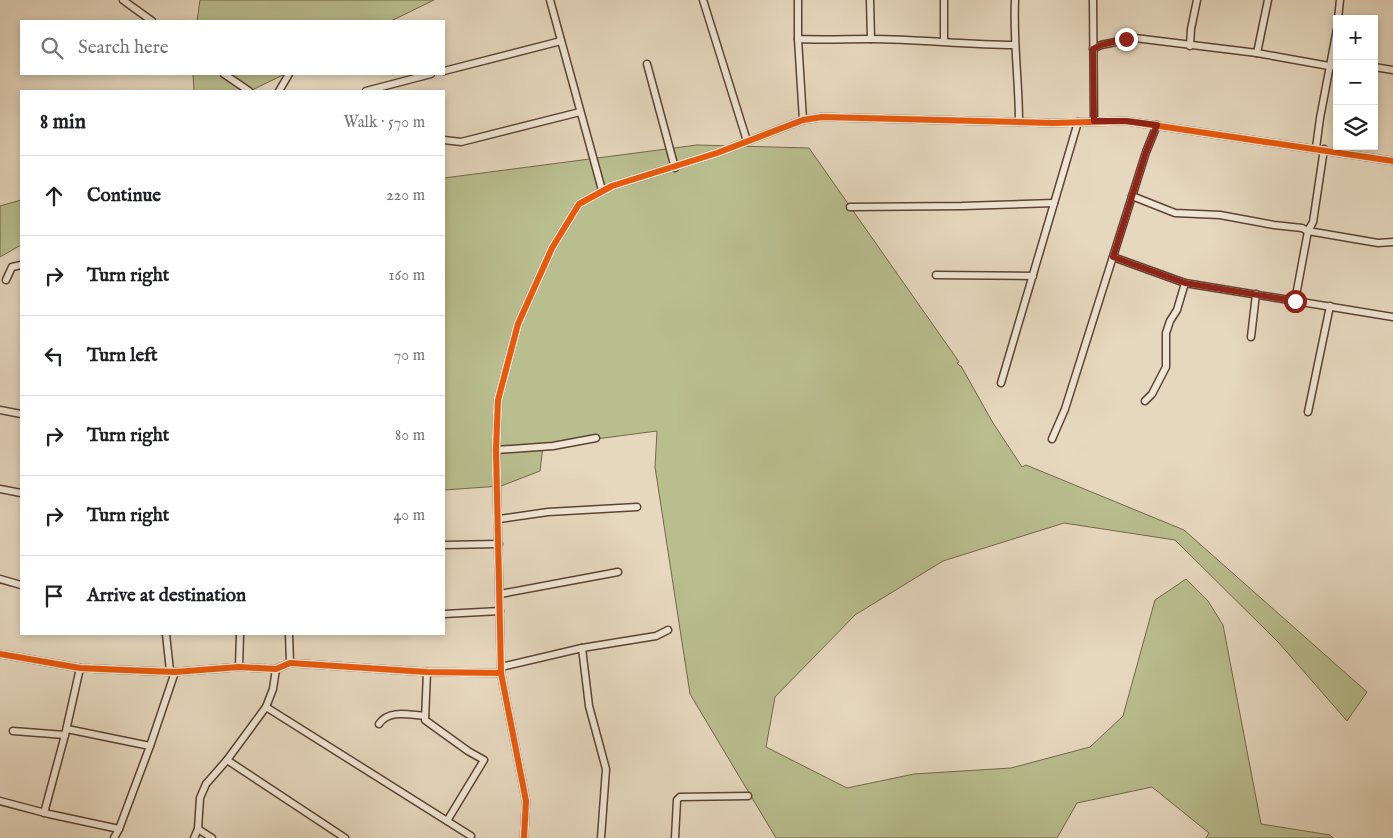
<!DOCTYPE html>
<html lang="en">
<head>
<meta charset="utf-8">
<style>
  :root { --surface:#fff; --page:#f6f6f6; --text:#202124; --muted:#757577; --line:#e0e0e0 }
  body { margin:0; font-family:"IM FELL English",serif; background:var(--page); color:var(--text) }
  .controls { position:absolute; right:15px; top:15px; display:grid; overflow:hidden; border-radius:0px; box-shadow:0 2px 8px #0003 }
  .controls button { width:45px; height:45px; display:grid; place-items:center; padding:0; border:0; border-bottom:1px solid var(--line); background:var(--surface); color:var(--text); font:25px sans-serif }
  .stop { position:absolute; width:15px; height:15px; margin:-11px; border:4px solid #8f2418; border-radius:50%; background:#fff }
  .stop.end { background:#8f2418; border-color:#fff; box-shadow:0 1px 5px #0008 }
  .list { margin:0; padding:0; list-style:none }
  h2 { display:flex; justify-content:space-between; align-items:center; height:65px; margin:0; padding:0 20px; font-size:21px }
  h2 small { font-size:16px; font-weight:400; color:var(--muted) }
  .list li { display:grid; grid-template-columns:32px 1fr auto; gap:15px; align-items:center; box-sizing:border-box; height:80px; padding:0 20px; border-top:1px solid var(--line) }
  .list b { display:block; font-size:19px; white-space:nowrap }
  .list em { font-size:16px; font-style:normal; color:var(--muted) }
  .icon { flex:none; width:28px; height:28px; fill:none; stroke:currentColor; stroke-width:2; stroke-linecap:round; stroke-linejoin:round }
  .map { position:relative; flex:none; width:1393px; height:838px; overflow:hidden }
  .search { position:absolute; background:var(--surface); box-shadow:0 2px 8px #0003; left:20px; top:20px; width:425px; height:55px; display:flex; align-items:center; gap:12px; box-sizing:border-box; padding:0 18px; border-radius:0px; color:var(--muted); font-size:19px }
  .panel { position:absolute; background:var(--surface); box-shadow:0 2px 8px #0003; left:20px; top:90px; width:425px; height:545px; border-radius:0px }
  .map>svg:first-child { display:block }
  .green { fill:#b9be8f; stroke:#74674a }
  .lines { fill:none; stroke-linecap:round; stroke-linejoin:round }
  .minor-casing { stroke:#5d4233; stroke-width:9 }
  .minor { stroke:#efe6d5; stroke-width:6 }
  .cycleway-casing { stroke:#efe6d5; stroke-width:9 }
  .cycleway { stroke:#e8590c; stroke-width:6 }
  .route { stroke:#8f2418; stroke-width:6 }
</style>
</head>
<body>
<div class="map">
<svg width="1393" height="838" viewBox="0 0 1393 838">
  <rect width="100%" height="100%" fill="#e6d8bf"/>
  <filter id="stains"><feTurbulence type="fractalNoise" baseFrequency=".004" numOctaves="4"/><feColorMatrix values="0 0 0 0 .2 0 0 0 0 .09 0 0 0 0 .02 0 0 0 .5 -.17"/></filter>
  <radialGradient id="worn" r=".72"><stop offset=".6" stop-color="#630" stop-opacity="0"/><stop offset="1" stop-color="#630" stop-opacity=".3"/></radialGradient>
  <g class="green">
    <path d="M200 0H434L391 21H197Z"/>
    <path d="M193 74H285L250 91H194Z"/>
    <path d="M697 145 809 148 957 359 959 362 957 363 960 366H961L993 423 1022 467 1026 465 1184 530 1367 692 1347 721 1279 643 1175 540 1064 523 943 561 855 615 775 697 766 747 847 788 914 774 1011 768 1090 747 1123 716 1155 600 1186 579 1208 601 1223 625 1261 824 1330 835 1333 838H1206L1209 833 1152 787 1077 803 1057 838H776L690 694 655 467 657 431 543 446 540 471 501 486 444 490V178Z"/>
    <path d="M21 200V245L0 257V206Z"/>
  </g>
  <g class="lines">
    <defs>
      <g id="minor">
        <path d="M123 0 152 21"/>
        <path d="M550 0 602 190"/>
        <path d="M703 0 747 141"/>
        <path d="M798 0V39L803 120"/>
        <path d="M870 0 871 39"/>
        <path d="M944 0V41"/>
        <path d="M1015 0C1013 41 1019 81 1019 122"/>
        <path d="M1093 0 1094 121"/>
        <path d="M1338 19 1340 0"/>
        <path d="M798 39C823 40 847 39 871 39 919 39 966 45 1014 45"/>
        <path d="M1190 46 1191 29 1197 0"/>
        <path d="M1093 49 1101 45 1135 38 1257 53 1329 66H1337"/>
        <path d="M1257 53 1268 0"/>
        <path d="M647 64 675 168"/>
        <path d="M1374 67 1393 70"/>
        <path d="M444 71 561 41"/>
        <path d="M224 74 249 91"/>
        <path d="M279 91 289 74"/>
        <path d="M366 91 431 74"/>
        <path d="M444 140 461 142 580 112"/>
        <path d="M1316 148 1320 118 1337 29"/>
        <path d="M1132 196 1175 213 1220 215 1274 225 1302 228 1308 231 1378 243 1393 242"/>
        <path d="M850 207 962 206 1054 203"/>
        <path d="M1113 257 1185 283 1393 317"/>
        <path d="M936 275 1033 276"/>
        <path d="M6 280 12 267 21 265"/>
        <path d="M1295 301 1308 231 1313 222 1324 149"/>
        <path d="M1251 337 1256 294"/>
        <path d="M1001 383 1078 122"/>
        <path d="M1145 401 1152 394 1166 367V333L1170 321 1177 310 1185 283"/>
        <path d="M0 410 21 414"/>
        <path d="M1308 412 1330 306"/>
        <path d="M1052 439 1065 409 1146 152 1157 125"/>
        <path d="M496 450 553 446 596 438"/>
        <path d="M0 489 21 493"/>
        <path d="M499 519 548 512 637 507"/>
        <path d="M444 545 499 544"/>
        <path d="M0 579 21 585"/>
        <path d="M500 594 618 572"/>
        <path d="M444 614 500 611"/>
        <path d="M166 634 170 671"/>
        <path d="M289 634 290 663"/>
        <path d="M582 648 589 706 606 769 601 838"/>
        <path d="M0 654 80 668 124 670 175 672 239 667 276 669 290 663 427 672 501 673"/>
        <path d="M239 667 240 634"/>
        <path d="M501 667 582 648 656 636 668 630"/>
        <path d="M427 672 425 720 468 751 484 760 447 821"/>
        <path d="M266 707 471 836"/>
        <path d="M379 724C389 709 409 715 425 716"/>
        <path d="M67 729 150 746"/>
        <path d="M13 731 65 735"/>
        <path d="M227 760 345 838"/>
        <path d="M0 801 49 814 119 829 114 838"/>
        <path d="M44 813 65 735 80 668"/>
        <path d="M119 829 150 746 175 672"/>
        <path d="M198 829 212 838"/>
        <path d="M194 838 198 829 200 798 206 784 227 760 266 707 273 689 276 669"/>
        <path d="M524 838 526 801 501 673 496 450 498 400 518 324 552 248 579 204 612 186 717 153 803 120 822 117 1053 123 1126 121 1393 161"/>
        <path d="M675 838 677 800 680 797 748 796"/>
      </g>
    </defs>
    <use href="#minor" class="minor-casing"/>
    <use href="#minor" class="minor"/>
    <defs>
      <g id="cycleway">
        <path d="M0 654 80 668 124 670 175 672 239 667 276 669 290 663 427 672 501 673"/>
        <path d="M524 838 526 801 501 673 496 450 498 400 518 324 552 248 579 204 612 186 717 153 803 120 822 117 1053 123 1126 121 1393 161"/>
      </g>
    </defs>
    <use href="#cycleway" class="cycleway-casing"/>
    <use href="#cycleway" class="cycleway"/>
  </g>
  <g class="lines">
    <path class="route" d="M1126 39 1101 45 1093 49 1094 121H1126L1157 125 1146 152 1113 257 1185 283 1295 301"/>
  </g>
  <rect width="100%" height="100%" filter="url(#stains)"/>
  <rect width="100%" height="100%" fill="url(#worn)"/>
</svg>
<div class="controls">
<button>+</button>
<button>−</button>
<button><svg class="icon" aria-label="layers" viewBox="0 0 24 24"><path d="M12 4l9 5-9 5-9-5zM3 14l9 5 9-5"/></svg></button>
</div>
<div class="stop" style="left:1295px;top:301px"></div>
<div class="stop end" style="left:1126px;top:39px"></div>
<div class="search"><svg class="icon" aria-label="search" viewBox="0 0 24 24"><circle cx="10" cy="10" r="6"/><path d="M15 15l6 6"/></svg>Search here</div>
<section class="panel">
<h2>8 min<small>Walk · 570 m</small></h2>
<ul class="list">
<li><svg class="icon" aria-label="ahead" viewBox="0 0 24 24"><path d="M12 20V5M6 11l6-6 6 6"/></svg><div><b>Continue</b></div><em>220 m</em></li>
<li><svg class="icon" aria-label="right" viewBox="0 0 24 24"><path d="M7 20v-9h11M14 6l5 5-5 5"/></svg><div><b>Turn right</b></div><em>160 m</em></li>
<li><svg class="icon" aria-label="left" viewBox="0 0 24 24"><path d="M17 20v-9H6M10 6l-5 5 5 5"/></svg><div><b>Turn left</b></div><em>70 m</em></li>
<li><svg class="icon" aria-label="right" viewBox="0 0 24 24"><path d="M7 20v-9h11M14 6l5 5-5 5"/></svg><div><b>Turn right</b></div><em>80 m</em></li>
<li><svg class="icon" aria-label="right" viewBox="0 0 24 24"><path d="M7 20v-9h11M14 6l5 5-5 5"/></svg><div><b>Turn right</b></div><em>40 m</em></li>
<li><svg class="icon" aria-label="arrive" viewBox="0 0 24 24"><path d="M6 21V4h12l-3 4 3 4H6"/></svg><div><b>Arrive at destination</b></div></li>
</ul>
</section>
</div>
</body>
</html>
